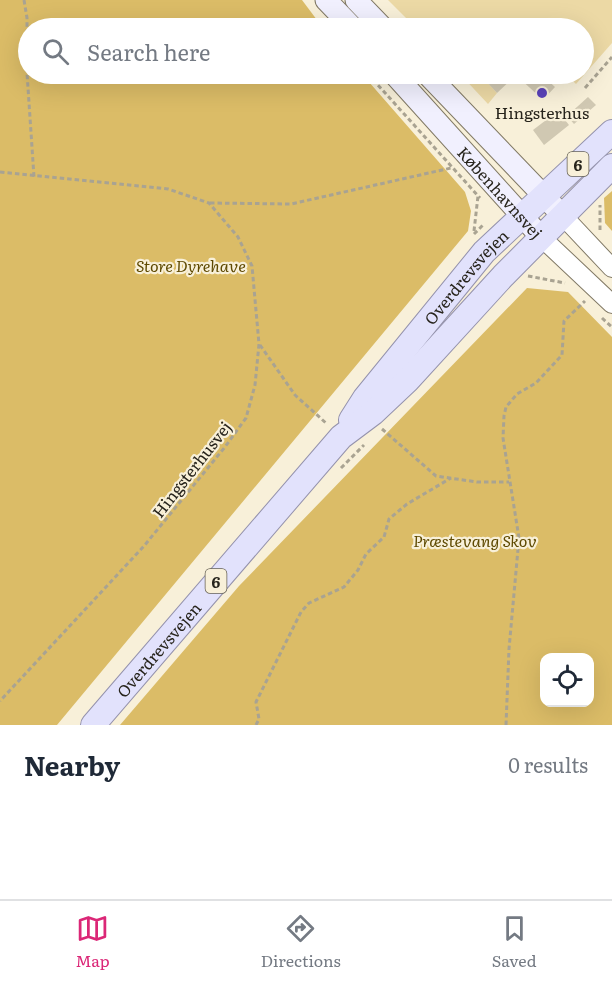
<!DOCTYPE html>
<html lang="en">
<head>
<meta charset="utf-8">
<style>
  :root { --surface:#fff; --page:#f2f2f3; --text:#1f2937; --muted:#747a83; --line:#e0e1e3; --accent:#db2777 }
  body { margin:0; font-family:Literata,serif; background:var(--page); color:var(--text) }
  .controls { position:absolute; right:18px; bottom:18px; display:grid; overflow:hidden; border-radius:12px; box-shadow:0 6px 24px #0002 }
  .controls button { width:54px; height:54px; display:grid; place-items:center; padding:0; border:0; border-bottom:2px solid var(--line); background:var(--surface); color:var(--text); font:30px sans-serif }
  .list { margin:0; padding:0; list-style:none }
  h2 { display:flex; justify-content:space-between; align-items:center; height:78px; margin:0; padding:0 24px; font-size:26px }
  h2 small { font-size:20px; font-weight:400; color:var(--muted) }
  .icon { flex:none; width:33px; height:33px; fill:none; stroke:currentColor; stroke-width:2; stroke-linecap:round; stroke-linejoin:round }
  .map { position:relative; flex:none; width:612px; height:725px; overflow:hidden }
  .search { position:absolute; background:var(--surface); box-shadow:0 6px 24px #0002; left:18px; right:18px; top:18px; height:66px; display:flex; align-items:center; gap:15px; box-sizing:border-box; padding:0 21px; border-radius:33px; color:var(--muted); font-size:22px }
  .sheet { height:174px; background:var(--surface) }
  nav { display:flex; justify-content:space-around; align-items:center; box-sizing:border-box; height:84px; border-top:2px solid var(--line); background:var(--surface); font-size:16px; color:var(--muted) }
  nav a { display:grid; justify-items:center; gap:3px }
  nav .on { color:var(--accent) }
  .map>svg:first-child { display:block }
  .green { fill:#ecd9a5 }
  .forest { fill:#dbbc67; fill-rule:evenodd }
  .building { fill:#d0c8b2 }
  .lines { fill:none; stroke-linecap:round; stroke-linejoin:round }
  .tertiary-casing { stroke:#817965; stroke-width:20 }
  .secondary-casing { stroke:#817965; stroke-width:23 }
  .primary-casing { stroke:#9492ac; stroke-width:26 }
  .path { stroke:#a9a392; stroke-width:3; stroke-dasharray:4.5 3; stroke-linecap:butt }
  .tertiary { stroke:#fff; stroke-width:18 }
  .secondary { stroke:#f1f0fe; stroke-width:21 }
  .primary { stroke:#e2e2fc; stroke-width:24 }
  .poi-dot { fill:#5a42ba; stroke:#f8f0d9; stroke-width:2 }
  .labels { text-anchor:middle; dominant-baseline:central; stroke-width:4.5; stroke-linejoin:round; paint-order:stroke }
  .shield { fill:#f8f0d9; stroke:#666155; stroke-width:1.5 }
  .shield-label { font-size:15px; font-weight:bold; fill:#27241c }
  .poi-label { font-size:16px; fill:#27241c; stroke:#f8f0d9 }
  .street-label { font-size:16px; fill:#27241c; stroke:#f8f0d9 }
  .park-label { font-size:16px; font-style:italic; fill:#5e4901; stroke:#f8f0d9 }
</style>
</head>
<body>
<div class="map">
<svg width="612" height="725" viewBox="0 0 612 725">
  <rect width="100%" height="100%" fill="#f8f0d9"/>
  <g class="green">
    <path d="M388 0H612V43L576 84 566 74H584V28H416Z"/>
    <path d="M460 74H490L484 79 497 93 488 104Z"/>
  </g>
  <g class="forest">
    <path d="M0 0H302L323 28H28V74H362L465 192 471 211 468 231 57 725H0Z"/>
    <path d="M612 191V231L605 223 604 198Z"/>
    <path d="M527 288 568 292 612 337V725H120L239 586ZM544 658H590V702H544Z"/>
  </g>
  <g class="building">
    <path d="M490 74H541L555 87 543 100 516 75 497 93 484 79Z"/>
    <path d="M588 97 596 105 574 124 567 116Z"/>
    <path d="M558 111 569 125 544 145 533 130Z"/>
  </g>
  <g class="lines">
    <defs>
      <g id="tertiary">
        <path d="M563 216 612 268"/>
        <path d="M541 237 612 304"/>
      </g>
      <g id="secondary">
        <path d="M326 0 353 28"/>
        <path d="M356 0 383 28"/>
        <path id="s1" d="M394 74 541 237"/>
        <path d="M427 74 563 216"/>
      </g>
      <g id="primary">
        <path id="s2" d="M351 420 365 398 484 252 612 132"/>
        <path id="s3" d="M93 725 341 437 373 413 408 380 503 276 612 166"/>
      </g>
    </defs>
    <use href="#tertiary" class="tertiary-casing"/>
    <use href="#secondary" class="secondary-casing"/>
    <use href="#primary" class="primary-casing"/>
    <g class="path">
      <path d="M24 0 27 18V73L34 177"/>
      <path d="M368 74 480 198"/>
      <path d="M585 88 612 57"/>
      <path d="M0 172 168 189 209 203 238 237 252 266 259 344 255 385 246 418 225 447 144 546 0 701"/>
      <path d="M210 203 291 204 451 168"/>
      <path d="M600 230V205"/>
      <path d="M474 231 478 196"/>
      <path d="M474 234 484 224"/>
      <path d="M528 276 565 283"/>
      <path d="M602 318 612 327"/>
      <path d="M260 345 295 395 327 424"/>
      <path d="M382 429 436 476 477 482H509"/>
      <path d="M341 468 364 445"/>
      <path d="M256 725 259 719 256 702 301 612 309 603 344 587 358 570 366 554 384 537 389 519 407 504 451 478"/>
      <path d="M506 725 509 649 519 538 503 438 504 416 506 407 517 394 536 383 562 355 564 321 585 301"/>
    </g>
    <use href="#tertiary" class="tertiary"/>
    <use href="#secondary" class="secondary"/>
    <use href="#primary" class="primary"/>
  </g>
  <circle class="poi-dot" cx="542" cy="93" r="6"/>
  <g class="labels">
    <g class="shield">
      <rect x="567.5" y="152" width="21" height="24" rx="4.5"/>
      <rect x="205.5" y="569" width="21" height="24" rx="4.5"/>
    </g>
    <g class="shield-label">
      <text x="578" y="164">6</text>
      <text x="216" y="581">6</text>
    </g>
    <g class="poi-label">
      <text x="542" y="112">Hingsterhus</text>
    </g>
    <g class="street-label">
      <text stroke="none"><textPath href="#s1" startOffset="159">Københavnsvej</textPath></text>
      <text stroke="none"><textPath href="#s2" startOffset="184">Overdrevsvejen</textPath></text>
      <text transform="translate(191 469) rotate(-52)">Hingsterhusvej</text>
      <text stroke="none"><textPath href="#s3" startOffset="100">Overdrevsvejen</textPath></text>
    </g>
    <g class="park-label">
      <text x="191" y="265">Store Dyrehave</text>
      <text x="475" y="540">Præstevang Skov</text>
    </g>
  </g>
</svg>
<div class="controls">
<button><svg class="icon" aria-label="locate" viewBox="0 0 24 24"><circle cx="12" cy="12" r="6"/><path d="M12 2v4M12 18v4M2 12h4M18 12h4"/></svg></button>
</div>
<div class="search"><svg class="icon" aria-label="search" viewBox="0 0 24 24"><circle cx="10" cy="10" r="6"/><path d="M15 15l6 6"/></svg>Search here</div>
</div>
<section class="sheet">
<h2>Nearby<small>0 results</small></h2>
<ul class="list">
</ul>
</section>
<nav>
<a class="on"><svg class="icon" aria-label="map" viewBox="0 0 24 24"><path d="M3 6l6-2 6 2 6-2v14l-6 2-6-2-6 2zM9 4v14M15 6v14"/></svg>Map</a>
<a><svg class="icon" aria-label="directions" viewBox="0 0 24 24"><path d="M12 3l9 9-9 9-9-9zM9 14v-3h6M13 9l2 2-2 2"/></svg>Directions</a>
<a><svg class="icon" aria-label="saved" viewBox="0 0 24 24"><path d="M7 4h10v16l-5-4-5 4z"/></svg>Saved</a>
</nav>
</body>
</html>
